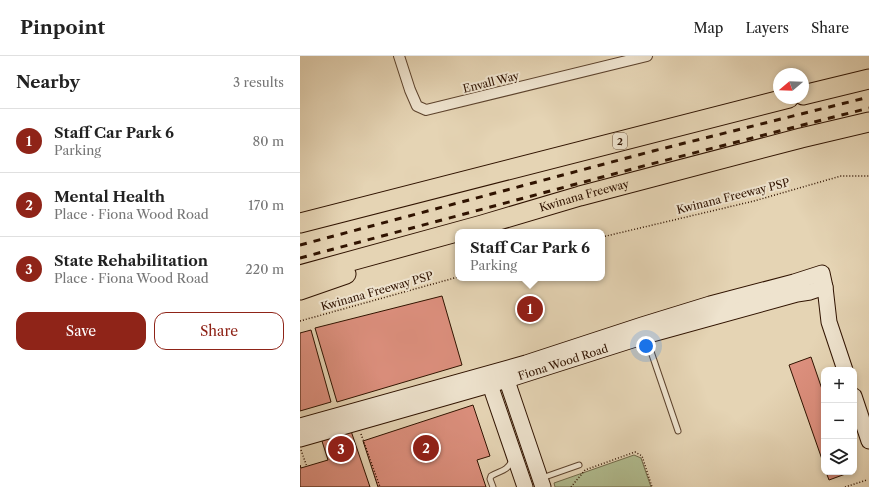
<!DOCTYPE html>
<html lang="en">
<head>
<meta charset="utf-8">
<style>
  :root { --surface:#fff; --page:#f6f6f6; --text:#222; --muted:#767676; --line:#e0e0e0; --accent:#8f2418 }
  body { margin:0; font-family:"Libre Caslon Text",serif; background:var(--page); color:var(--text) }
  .controls { position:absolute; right:12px; bottom:12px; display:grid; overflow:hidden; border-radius:8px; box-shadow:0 2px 6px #0003 }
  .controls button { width:36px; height:36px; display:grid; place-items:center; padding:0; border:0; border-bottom:1px solid var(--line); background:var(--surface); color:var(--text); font:20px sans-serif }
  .compass { position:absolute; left:473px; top:12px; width:36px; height:36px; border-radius:50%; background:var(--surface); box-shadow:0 2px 6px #0003; rotate:251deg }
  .you { position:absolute; left:346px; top:290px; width:14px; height:14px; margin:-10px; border:3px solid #fff; border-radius:50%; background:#1a73e8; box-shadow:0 0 0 6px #1a73e833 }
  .badge { display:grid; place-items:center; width:26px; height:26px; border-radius:50%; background:var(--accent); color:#fff; font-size:13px; font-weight:700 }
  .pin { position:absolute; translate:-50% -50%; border:2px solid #fff; box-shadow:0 1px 4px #0006 }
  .popup { position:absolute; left:155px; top:173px; width:150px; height:52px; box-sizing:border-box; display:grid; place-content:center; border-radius:8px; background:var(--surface); filter:drop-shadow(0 1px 3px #0005); font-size:13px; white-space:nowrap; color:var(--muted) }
  .popup b { font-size:15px; color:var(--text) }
  .popup::after { content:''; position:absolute; left:50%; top:100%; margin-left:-8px; border:8px solid transparent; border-top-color:var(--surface) }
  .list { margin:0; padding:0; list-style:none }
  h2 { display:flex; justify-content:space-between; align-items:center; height:52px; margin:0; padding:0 16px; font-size:17px }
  h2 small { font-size:13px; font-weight:400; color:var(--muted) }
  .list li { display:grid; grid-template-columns:26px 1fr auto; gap:12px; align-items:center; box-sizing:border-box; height:64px; padding:0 16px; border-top:1px solid var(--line) }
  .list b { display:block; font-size:15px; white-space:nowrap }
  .list p { margin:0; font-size:13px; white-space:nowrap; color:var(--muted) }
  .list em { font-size:13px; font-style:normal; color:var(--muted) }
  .actions { display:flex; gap:8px; padding:12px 16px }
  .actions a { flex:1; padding:9px 0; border:1px solid var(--accent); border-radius:12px; text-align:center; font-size:14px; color:var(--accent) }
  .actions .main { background:var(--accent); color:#fff }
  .icon { flex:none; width:22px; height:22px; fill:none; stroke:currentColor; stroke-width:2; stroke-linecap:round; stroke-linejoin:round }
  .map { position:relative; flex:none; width:569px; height:431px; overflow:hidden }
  header { display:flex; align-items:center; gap:24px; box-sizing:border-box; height:56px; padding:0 20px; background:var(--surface); border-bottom:1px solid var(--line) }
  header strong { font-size:19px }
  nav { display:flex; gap:22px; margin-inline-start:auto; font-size:14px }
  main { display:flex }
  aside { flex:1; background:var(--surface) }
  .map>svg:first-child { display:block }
  .green { fill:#b1bd90; stroke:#706848 }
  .building { fill:#dc8f7d; stroke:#301300 }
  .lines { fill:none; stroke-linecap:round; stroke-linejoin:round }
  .lane-casing { stroke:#5d432d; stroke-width:7 }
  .street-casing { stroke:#5d432d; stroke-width:12 }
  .secondary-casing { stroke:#301300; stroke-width:17 }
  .highway-casing { stroke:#301300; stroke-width:21 }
  .path { stroke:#301300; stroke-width:1.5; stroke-dasharray:1 2; stroke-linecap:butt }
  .lane { stroke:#eee3ce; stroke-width:5 }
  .street { stroke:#eee3ce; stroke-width:10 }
  .secondary { stroke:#eee3ce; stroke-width:15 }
  .highway { stroke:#e5d4b4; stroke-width:19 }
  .rail { stroke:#301300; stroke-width:3; stroke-dasharray:7 7; stroke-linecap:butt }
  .labels { text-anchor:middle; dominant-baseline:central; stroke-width:4; stroke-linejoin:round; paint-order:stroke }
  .shield { fill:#eee3ce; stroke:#69513e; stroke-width:1 }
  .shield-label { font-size:10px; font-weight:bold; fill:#301300 }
  .street-label { font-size:11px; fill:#301300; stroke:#eee3ce }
</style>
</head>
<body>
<header>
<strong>Pinpoint</strong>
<nav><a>Map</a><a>Layers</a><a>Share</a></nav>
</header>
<main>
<aside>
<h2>Nearby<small>3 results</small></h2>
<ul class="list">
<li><span class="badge">1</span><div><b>Staff Car Park 6</b><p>Parking</p></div><em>80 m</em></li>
<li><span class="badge">2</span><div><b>Mental Health</b><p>Place · Fiona Wood Road</p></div><em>170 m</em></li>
<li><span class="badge">3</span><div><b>State Rehabilitation</b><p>Place · Fiona Wood Road</p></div><em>220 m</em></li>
</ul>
<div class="actions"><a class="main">Save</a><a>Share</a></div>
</aside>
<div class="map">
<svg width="569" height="431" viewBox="0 0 569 431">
  <rect width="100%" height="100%" fill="#e5d4b4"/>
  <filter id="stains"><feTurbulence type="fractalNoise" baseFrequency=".005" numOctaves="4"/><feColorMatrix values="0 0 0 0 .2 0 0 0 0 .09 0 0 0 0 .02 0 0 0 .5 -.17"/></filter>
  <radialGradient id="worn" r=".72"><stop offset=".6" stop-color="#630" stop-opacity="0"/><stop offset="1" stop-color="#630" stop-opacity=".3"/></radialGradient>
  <path class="green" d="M334 399 341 402 351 431H255L254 427Z"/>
  <g class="building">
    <path d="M142 240 162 309 37 346 15 272Z"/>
    <path d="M11 274 31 346 0 355V277Z"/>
    <path d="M511 301 524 339V409L489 309Z"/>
    <path d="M173 349 190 400 177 404 186 431H78L63 385Z"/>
    <path d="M50 372 70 431H0V409L1 412 28 404 21 382Z"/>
    <path d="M526 416H551L529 424Z"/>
  </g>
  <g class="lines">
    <defs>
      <g id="lane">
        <path d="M346 281 378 375"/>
        <path d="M242 422 279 409"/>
        <path d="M193 431 190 423 191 420C201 414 206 416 212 405"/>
      </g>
      <path id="street" d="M99 0 110 34 117 50 126 54 347 0"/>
      <g id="secondary">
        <path d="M204 316 243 431"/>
        <path d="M187 320 225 431"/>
        <path d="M554 340 569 385"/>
        <path d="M0 370 226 307 342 269 410 248 494 226 522 217 525 231 529 266 545 314"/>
        <path id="s1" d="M0 383 207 324 345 280 497 238 510 236 525 231"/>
      </g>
      <g id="highway">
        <path d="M503 39 569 23"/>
        <path d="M0 167 489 42"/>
        <path id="s2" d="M0 219 182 169 280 140 501 82 569 66"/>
        <path d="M0 234 46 218"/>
      </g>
    </defs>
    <use href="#lane" class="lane-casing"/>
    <use href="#street" class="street-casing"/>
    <use href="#secondary" class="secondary-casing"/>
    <use href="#highway" class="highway-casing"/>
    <g class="path">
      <path d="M302 181 454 145 541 120H569"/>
      <path d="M0 265 158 221"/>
      <path d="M61 378 80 431"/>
      <path d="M1 394 7 411"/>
      <path d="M271 431 285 414 335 396 342 400 352 431"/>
      <path d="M545 431 567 424"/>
    </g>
    <use href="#lane" class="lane"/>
    <use href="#street" class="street"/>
    <use href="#secondary" class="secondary"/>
    <use href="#highway" class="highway"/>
    <g class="rail">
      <path d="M0 189 353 95 569 41"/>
      <path d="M0 202 351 108 569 52"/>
    </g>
  </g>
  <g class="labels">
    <rect class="shield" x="313" y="77" width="14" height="16" rx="3"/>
    <g class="shield-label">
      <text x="320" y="85">2</text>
    </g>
    <g class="street-label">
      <text transform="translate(191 26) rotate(-14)">Envall Way</text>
      <text stroke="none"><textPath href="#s2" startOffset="295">Kwinana Freeway</textPath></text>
      <text transform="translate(433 140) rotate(-14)">Kwinana Freeway PSP</text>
      <text transform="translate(77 235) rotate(-16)">Kwinana Freeway PSP</text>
      <text stroke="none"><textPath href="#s1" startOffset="274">Fiona Wood Road</textPath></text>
    </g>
  </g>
  <rect width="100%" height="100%" filter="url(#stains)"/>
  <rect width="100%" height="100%" fill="url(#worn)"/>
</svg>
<div class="controls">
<button>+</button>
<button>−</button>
<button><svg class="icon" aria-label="layers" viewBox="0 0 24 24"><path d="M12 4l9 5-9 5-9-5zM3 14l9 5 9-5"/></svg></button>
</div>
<svg class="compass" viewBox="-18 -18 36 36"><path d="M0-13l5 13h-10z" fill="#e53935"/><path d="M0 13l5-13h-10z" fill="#767676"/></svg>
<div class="you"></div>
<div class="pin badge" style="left:230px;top:253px">1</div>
<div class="popup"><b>Staff Car Park 6</b>Parking</div>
<div class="pin badge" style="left:126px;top:392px">2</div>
<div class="pin badge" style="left:41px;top:393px">3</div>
</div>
</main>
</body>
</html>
